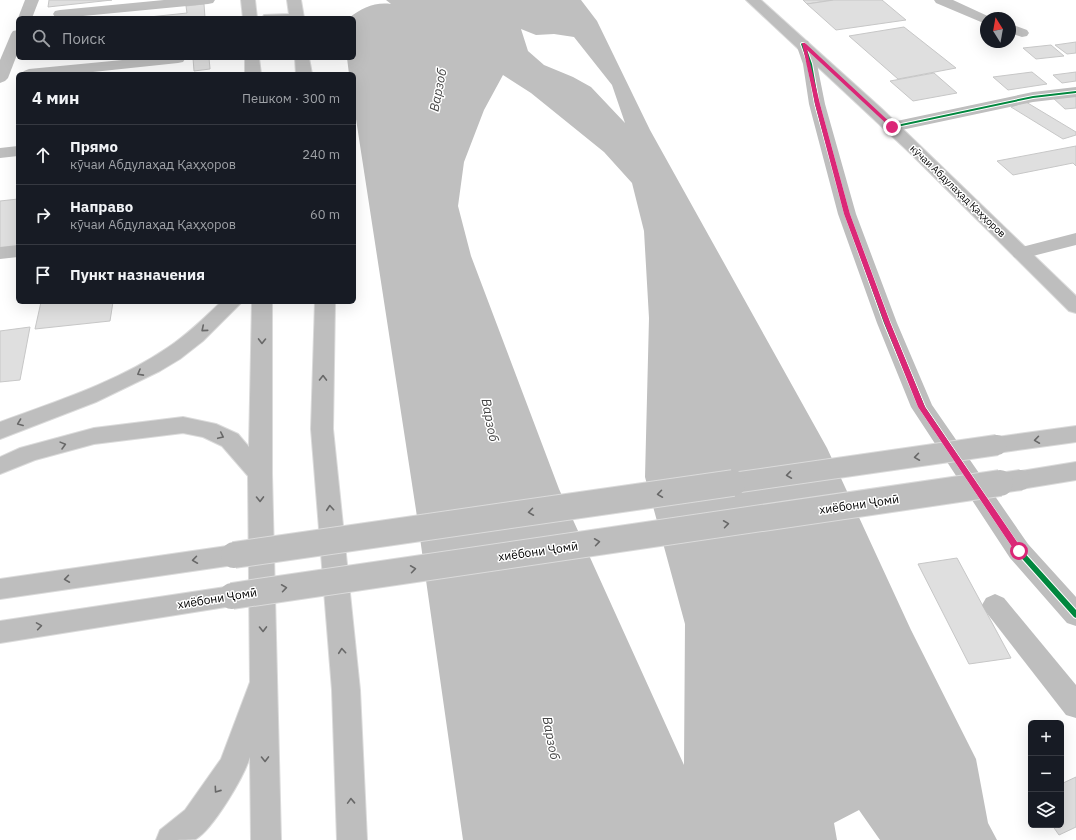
<!DOCTYPE html>
<html lang="ru">
<head>
<meta charset="utf-8">
<style>
  :root { --surface:#171b24; --page:#242831; --text:#f1f3f6; --muted:#9ea1a6; --line:#363941 }
  body { margin:0; font-family:"IBM Plex Sans",sans-serif; background:var(--page); color:var(--text) }
  .controls { position:absolute; right:12px; bottom:12px; display:grid; overflow:hidden; border-radius:6px; box-shadow:0 4px 16px #0002 }
  .controls button { width:36px; height:36px; display:grid; place-items:center; padding:0; border:0; border-bottom:1px solid var(--line); background:var(--surface); color:var(--text); font:20px sans-serif }
  .compass { position:absolute; left:980px; top:12px; width:36px; height:36px; border-radius:50%; background:var(--surface); box-shadow:0 4px 16px #0002; rotate:349deg }
  .stop { position:absolute; width:12px; height:12px; margin:-9px; border:3px solid #db2777; border-radius:50%; background:#fff }
  .stop.end { background:#db2777; border-color:#fff; box-shadow:0 1px 4px #0008 }
  .list { margin:0; padding:0; list-style:none }
  h2 { display:flex; justify-content:space-between; align-items:center; height:52px; margin:0; padding:0 16px; font-size:17px }
  h2 small { font-size:13px; font-weight:400; color:var(--muted) }
  .list li { display:grid; grid-template-columns:26px 1fr auto; gap:12px; align-items:center; box-sizing:border-box; height:60px; padding:0 16px; border-top:1px solid var(--line) }
  .list b { display:block; font-size:15px; white-space:nowrap }
  .list p { margin:0; font-size:13px; white-space:nowrap; color:var(--muted) }
  .list em { font-size:13px; font-style:normal; color:var(--muted) }
  .icon { flex:none; width:22px; height:22px; fill:none; stroke:currentColor; stroke-width:2; stroke-linecap:round; stroke-linejoin:round }
  .map { position:relative; flex:none; width:1076px; height:840px; overflow:hidden }
  .search { position:absolute; background:var(--surface); box-shadow:0 4px 16px #0002; left:16px; top:16px; width:340px; height:44px; display:flex; align-items:center; gap:10px; box-sizing:border-box; padding:0 14px; border-radius:6px; color:var(--muted); font-size:15px }
  .panel { position:absolute; background:var(--surface); box-shadow:0 4px 16px #0002; left:16px; top:72px; width:340px; height:232px; border-radius:6px }
  .map>svg:first-child { display:block }
  .water { fill:#bfbfbf; fill-rule:evenodd }
  .building { fill:#dfdfdf; stroke:#c7c7c7 }
  .lines { fill:none; stroke-linecap:round; stroke-linejoin:round }
  .major-casing { stroke:#dbdbdb; stroke-width:2 }
  .minor { fill:#bebebe; fill-rule:evenodd }
  .major { fill:#bebebe; fill-rule:evenodd }
  .major-bridge-far1-casing { stroke:#dbdbdb; stroke-width:22; stroke-linecap:butt }
  .major-bridge-casing { stroke:#dbdbdb; stroke-width:28; stroke-linecap:butt }
  .major-bridge-far1 { stroke:#bebebe; stroke-width:20 }
  .major-bridge { stroke:#bebebe; stroke-width:26 }
  .cycleway-casing { stroke:#fff; stroke-width:2 }
  .cycleway { fill:#00873e; fill-rule:evenodd }
  .oneway { stroke:#686868 }
  .route { fill:#db2777 }
  .labels { text-anchor:middle; dominant-baseline:central; stroke-width:3; stroke-linejoin:round; paint-order:stroke }
  .far-street-label { font-size:10px; fill:#000; stroke:#fff }
  .street-label { font-size:12px; fill:#000; stroke:#fff }
  .water-label { font-size:13px; font-style:italic; fill:#444; stroke:#fff }
</style>
</head>
<body>
<div class="map">
<svg width="1076" height="840" viewBox="0 0 1076 840">
  <rect width="100%" height="100%" fill="#fff"/>
  <path class="water" d="M386 0H581L597 21 650 130 827 448 911 630 976 759 988 823 997 840H880L859 810 834 823 837 840H463L416 510 354 106V74H349L347 58H354V18H349C362 8 374 2 391 4ZM521 29 536 35 554 34 574 37 612 85 625 123 591 87 573 77 544 65 528 51ZM503 75 531 93 604 152 632 183 644 231 649 318 645 477 685 624 684 765 559 489 471 256 458 206 464 162 484 110Z"/>
  <g class="building">
    <path d="M49 0H112L48 7Z"/>
    <path d="M803 0H833L807 4Z"/>
    <path d="M834 0H882L906 20 836 30 807 4Z"/>
    <path d="M204 4 205 18H140L187 13 186 6Z"/>
    <path d="M904 27 956 68 898 79 849 36Z"/>
    <path d="M1076 42V53L1067 54 1055 45Z"/>
    <path d="M1051 45 1064 56 1036 59 1023 48Z"/>
    <path d="M193 58H209L210 69 194 71Z"/>
    <path d="M1032 72 1047 84 1008 90 993 77Z"/>
    <path d="M1076 72V81L1062 83 1053 75Z"/>
    <path d="M934 73 957 93 913 101 890 81Z"/>
    <path d="M1076 94V108L1065 109 1052 97Z"/>
    <path d="M1026 102 1076 132V135L1063 139 1011 107Z"/>
    <path d="M1076 146V166L1073 163 1013 175 997 161Z"/>
    <path d="M18 199V247L0 249V201Z"/>
    <path d="M41 302H113L110 321 35 329Z"/>
    <path d="M30 327 20 380 0 382V331Z"/>
    <path d="M957 558 1011 658 969 664 918 564Z"/>
    <path d="M1076 777V827L1059 835 1052 825H1061V784Z"/>
  </g>
  <g class="lines">
    <defs>
      <g id="major">
        <path d="M241 0H255L257 18H243Z"/>
        <path d="M287 0H301L304 18H262L264 15 289 14Z"/>
        <path d="M746 0H761L882 109 1076 296V313L1069 311 911 154Z"/>
        <path d="M245 58H259L261 74H245Z"/>
        <path d="M295 58H309L312 74H296Z"/>
        <path d="M221 302H242L203 341 180 359 160 371 96 402 0 439V422C57 401 117 382 167 348 187 335 204 318 221 302Z"/>
        <path d="M252 302H272V474L281 840H251L250 757C244 777 213 829 196 839 190 840 164 840 156 840L160 830 185 810 221 759 250 682 248 476 222 446 203 437 183 433 94 444 35 460 0 474V457L20 448 94 428 183 417 216 424 238 434 249 447Z"/>
        <path d="M315 302H335L333 429 360 690 367 840H337L332 690 311 429Z"/>
        <path d="M1076 426V442L997 453 989 451 986 445 989 439 997 437Z"/>
        <path d="M1076 462V480L1021 489 1013 486 1009 480 1013 474 1021 471Z"/>
        <path d="M234 545 243 548 246 555 243 562 234 565 0 599V579Z"/>
        <path d="M232 586 241 589 245 596 241 603 232 606 0 643V621Z"/>
      </g>
    </defs>
    <use href="#major" class="major-casing"/>
    <g class="minor">
      <path d="M25 0H39L32 18H18Z"/>
      <path d="M164 0H215L213 3 208 4 62 18 55 17 53 14 55 11 60 10Z"/>
      <path d="M934 0H953L992 18H986V23L981 22 936 3Z"/>
      <path d="M1010 24 1027 30 1029 33 1027 36 1022 37 1010 33Z"/>
      <path d="M18 30V52L8 78 5 81 0 83V60L11 34 13 31Z"/>
      <path d="M803 40 808 41 817 64 825 104 856 214 897 323 932 405 1028 544 1076 597V626L1067 623 1010 558 911 407 877 323 838 214 809 104 803 64 796 44 798 41Z"/>
      <path d="M143 58 185 59 183 62 178 63 74 74H21L24 71 29 69Z"/>
      <path d="M1076 87V97L1033 102 892 132 886 130 884 127 886 124 892 122 1033 92Z"/>
      <path d="M18 146V156L0 158V148Z"/>
      <path d="M1076 233V245L1021 259 1014 257 1012 253 1014 249Z"/>
      <path d="M18 245V257L0 259V247Z"/>
      <path d="M995 594 1004 598 1076 685V718L1066 715 986 612 982 605 986 598Z"/>
    </g>
    <use href="#major" class="major"/>
    <defs>
      <g id="major-bridge-far1">
        <path d="M726 484 997 445"/>
        <path d="M993 484 1021 480"/>
      </g>
      <g id="major-bridge">
        <path d="M234 555 733 483"/>
        <path d="M232 596 1000 483"/>
      </g>
    </defs>
    <use href="#major-bridge-far1" class="major-bridge-far1-casing"/>
    <use href="#major-bridge" class="major-bridge-casing"/>
    <use href="#major-bridge-far1" class="major-bridge-far1"/>
    <use href="#major-bridge" class="major-bridge"/>
    <defs>
      <g id="cycleway">
        <path d="M802 43 805 44 812 64 819 104 849 214 890 323 925 407 1021 549 1076 610V618L1074 617 1017 553 919 407 884 323 845 214 815 104 808 64 801 44Z"/>
        <path d="M1076 91V93L1033 98 892 128 890 127 892 126 1033 96Z"/>
      </g>
    </defs>
    <use href="#cycleway" class="cycleway-casing"/>
    <use href="#cycleway" class="cycleway"/>
  </g>
  <defs><path id="oneway-chevron" d="M-2-3.5L2.5 0L-2 3.5" fill="none" stroke-width="1.6" stroke-linecap="round" stroke-linejoin="round"/></defs>
  <g class="oneway">
    <use href="#oneway-chevron" transform="translate(204 329) rotate(140)"/>
    <use href="#oneway-chevron" transform="translate(262 341) rotate(91)"/>
    <use href="#oneway-chevron" transform="translate(140 373) rotate(151)"/>
    <use href="#oneway-chevron" transform="translate(323 378) rotate(-89)"/>
    <use href="#oneway-chevron" transform="translate(20 423) rotate(159)"/>
    <use href="#oneway-chevron" transform="translate(221 436) rotate(25)"/>
    <use href="#oneway-chevron" transform="translate(1037 440) rotate(172)"/>
    <use href="#oneway-chevron" transform="translate(63 445) rotate(-15)"/>
    <use href="#oneway-chevron" transform="translate(917 457) rotate(172)"/>
    <use href="#oneway-chevron" transform="translate(789 475) rotate(172)"/>
    <use href="#oneway-chevron" transform="translate(660 494) rotate(172)"/>
    <use href="#oneway-chevron" transform="translate(260 499) rotate(89)"/>
    <use href="#oneway-chevron" transform="translate(330 508) rotate(-95)"/>
    <use href="#oneway-chevron" transform="translate(531 512) rotate(172)"/>
    <use href="#oneway-chevron" transform="translate(726 524) rotate(-8)"/>
    <use href="#oneway-chevron" transform="translate(597 542) rotate(-8)"/>
    <use href="#oneway-chevron" transform="translate(195 560) rotate(172)"/>
    <use href="#oneway-chevron" transform="translate(413 569) rotate(-8)"/>
    <use href="#oneway-chevron" transform="translate(67 579) rotate(172)"/>
    <use href="#oneway-chevron" transform="translate(284 588) rotate(-8)"/>
    <use href="#oneway-chevron" transform="translate(39 626) rotate(-9)"/>
    <use href="#oneway-chevron" transform="translate(263 629) rotate(89)"/>
    <use href="#oneway-chevron" transform="translate(342 651) rotate(-95)"/>
    <use href="#oneway-chevron" transform="translate(265 759) rotate(89)"/>
    <use href="#oneway-chevron" transform="translate(217 790) rotate(125)"/>
    <use href="#oneway-chevron" transform="translate(351 801) rotate(-92)"/>
  </g>
  <path class="route" d="M802 43H805L895 127 891 128 807 50 820 104 850 214 890 322 925 407 1022 549V553H1016L918 407 884 322 844 214 815 104Z"/>
  <g class="labels">
    <g class="far-street-label">
      <text transform="translate(958 191) rotate(44)">кӯчаи Абдулаҳад Қаҳҳоров</text>
    </g>
    <g class="street-label">
      <text transform="translate(859 504) rotate(-8)">хиёбони Ҷомӣ</text>
      <text transform="translate(538 551) rotate(-8)">хиёбони Ҷомӣ</text>
      <text transform="translate(217 598) rotate(-9)">хиёбони Ҷомӣ</text>
    </g>
    <g class="water-label">
      <text transform="translate(438 90) rotate(-79)">Варзоб</text>
      <text transform="translate(490 420) rotate(79)">Варзоб</text>
      <text transform="translate(551 738) rotate(79)">Варзоб</text>
    </g>
  </g>
</svg>
<div class="controls">
<button>+</button>
<button>−</button>
<button><svg class="icon" aria-label="layers" viewBox="0 0 24 24"><path d="M12 4l9 5-9 5-9-5zM3 14l9 5 9-5"/></svg></button>
</div>
<svg class="compass" viewBox="-18 -18 36 36"><path d="M0-13l5 13h-10z" fill="#e53935"/><path d="M0 13l5-13h-10z" fill="#9ea1a6"/></svg>
<div class="stop" style="left:1019px;top:551px"></div>
<div class="stop end" style="left:892px;top:127px"></div>
<div class="search"><svg class="icon" aria-label="search" viewBox="0 0 24 24"><circle cx="10" cy="10" r="6"/><path d="M15 15l6 6"/></svg>Поиск</div>
<section class="panel">
<h2>4 мин<small>Пешком · 300 m</small></h2>
<ul class="list">
<li><svg class="icon" aria-label="ahead" viewBox="0 0 24 24"><path d="M12 20V5M6 11l6-6 6 6"/></svg><div><b>Прямо</b><p>кӯчаи Абдулаҳад Қаҳҳоров</p></div><em>240 m</em></li>
<li><svg class="icon" aria-label="right" viewBox="0 0 24 24"><path d="M7 20v-9h11M14 6l5 5-5 5"/></svg><div><b>Направо</b><p>кӯчаи Абдулаҳад Қаҳҳоров</p></div><em>60 m</em></li>
<li><svg class="icon" aria-label="arrive" viewBox="0 0 24 24"><path d="M6 21V4h12l-3 4 3 4H6"/></svg><div><b>Пункт назначения</b></div></li>
</ul>
</section>
</div>
</body>
</html>
